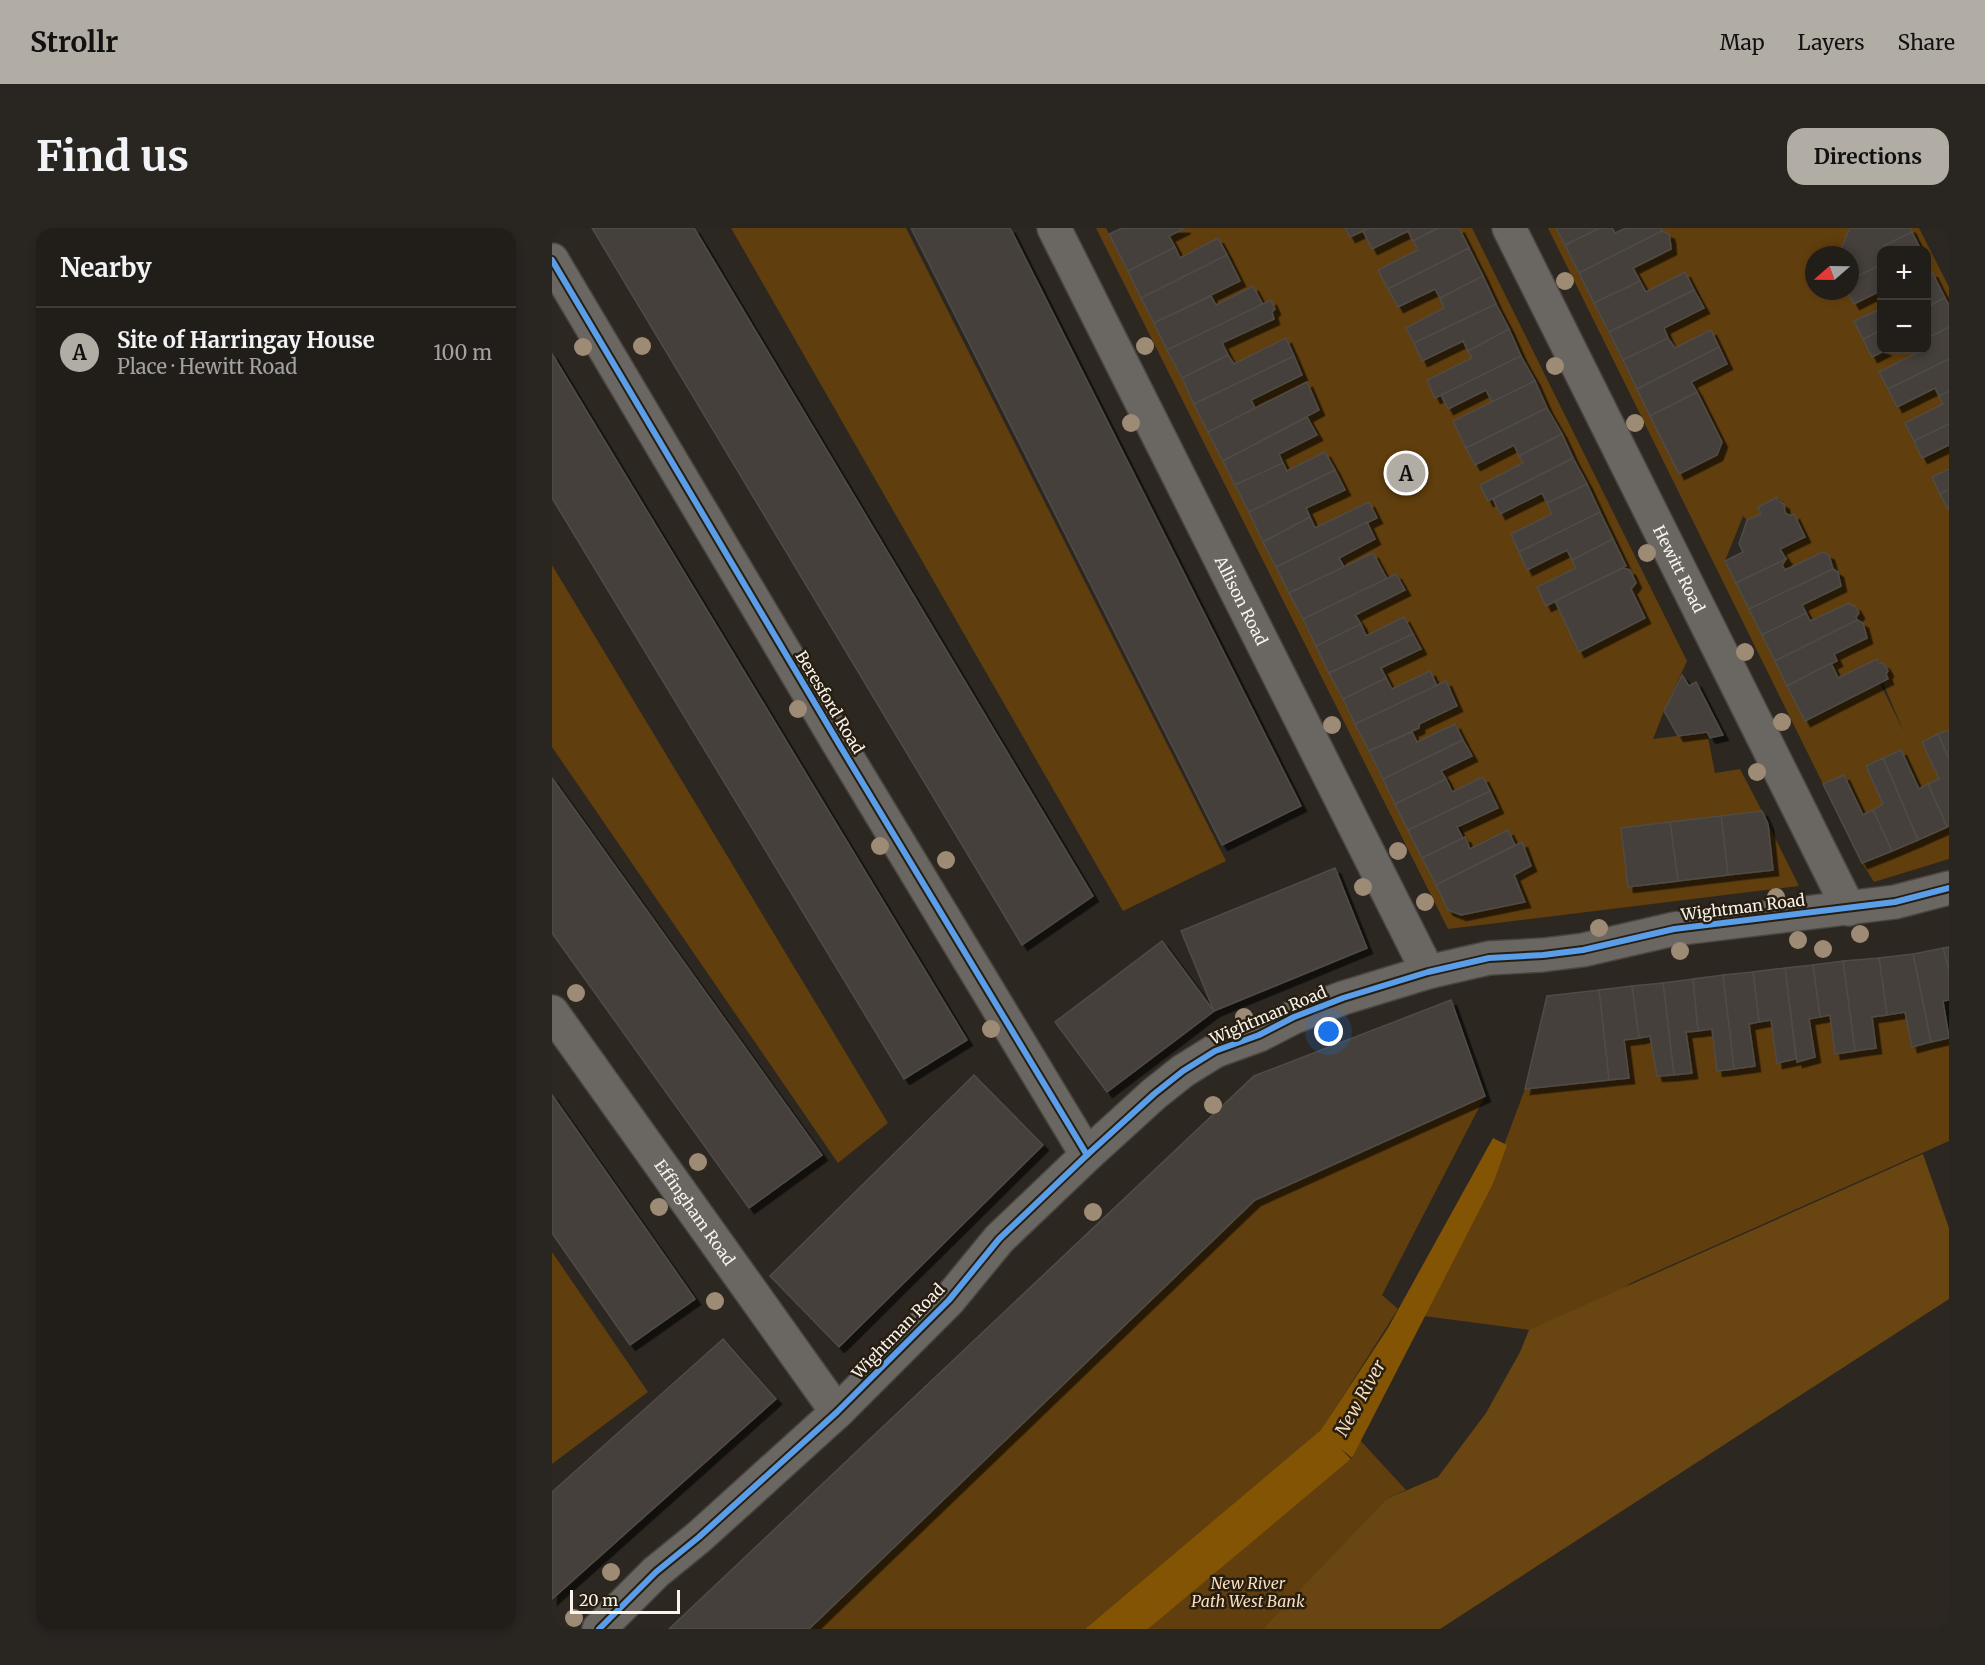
<!DOCTYPE html>
<html lang="en">
<head>
<meta charset="utf-8">
<style>
  :root { --surface:#211d19; --page:#292622; --text:#f1f3f6; --muted:#a2a2a2; --line:#3e3b38; --accent:#b1aca4 }
  body { margin:0; font-family:Merriweather,serif; background:var(--page); color:var(--text) }
  .controls { position:absolute; right:18px; top:18px; display:grid; overflow:hidden; border-radius:12px; box-shadow:0 3px 9px #0003 }
  .controls button { width:54px; height:54px; display:grid; place-items:center; padding:0; border:0; border-bottom:2px solid var(--line); background:var(--surface); color:var(--text); font:30px sans-serif }
  .compass { position:absolute; left:1253px; top:18px; width:54px; height:54px; border-radius:50%; background:var(--surface); box-shadow:0 3px 9px #0003; rotate:250deg }
  .scale { position:absolute; left:18px; bottom:15px; width:110px; box-sizing:border-box; padding-left:6px; border:3px solid #f9f3eb; border-top:0; font-size:16px; line-height:21px; white-space:nowrap; color:#f9f3eb; -webkit-text-stroke:4px #271e12; paint-order:stroke }
  .you { position:absolute; left:777px; top:804px; width:21px; height:21px; margin:-15px; border:4px solid #fff; border-radius:50%; background:#1a73e8; box-shadow:0 0 0 9px #1a73e833 }
  .badge { display:grid; place-items:center; width:39px; height:39px; border-radius:50%; background:var(--accent); color:#111; font-size:20px; font-weight:700 }
  .pin { position:absolute; translate:-50% -50%; border:3px solid #fff; box-shadow:0 2px 6px #0006 }
  .list { margin:0; padding:0; list-style:none }
  h2 { display:flex; justify-content:space-between; align-items:center; height:78px; margin:0; padding:0 24px; font-size:26px }
  h2 small { font-size:20px; font-weight:400; color:var(--muted) }
  .list li { display:grid; grid-template-columns:39px 1fr auto; gap:18px; align-items:center; box-sizing:border-box; height:90px; padding:0 24px; border-top:2px solid var(--line) }
  .list b { display:block; font-size:22px; white-space:nowrap }
  .list p { margin:0; font-size:20px; white-space:nowrap; color:var(--muted) }
  .list em { font-size:20px; font-style:normal; color:var(--muted) }
  .map { position:relative; flex:none; width:1397px; height:1401px; overflow:hidden; border-radius:18px }
  header { display:flex; align-items:center; gap:36px; box-sizing:border-box; height:84px; padding:0 30px; background:var(--accent); color:#111 }
  header strong { font-size:28px }
  nav { display:flex; gap:33px; margin-inline-start:auto; font-size:21px }
  .intro { display:flex; align-items:center; justify-content:space-between; box-sizing:border-box; height:144px; padding:0 36px }
  h1 { margin:0; font-size:42px }
  .button { padding:15px 27px; border-radius:18px; background:var(--accent); color:#111; font-size:21px; font-weight:700 }
  main { display:flex; gap:36px; padding:0 36px }
  aside { flex:1; background:var(--surface); border-radius:18px; box-shadow:0 3px 9px #0003 }
  .map>svg:first-child { display:block }
  .green { fill:#603e0d; fill-rule:evenodd }
  .forest { fill:#694511 }
  .water { fill:#835403 }
  .building { fill:#44403b; stroke:#504b47; stroke-width:1.5; filter:url(#shadow) }
  .lines { fill:none; stroke-linecap:round; stroke-linejoin:round }
  .minor-casing { stroke:#4a4540; stroke-width:36 }
  .secondary-casing { stroke:#4a4540; stroke-width:36 }
  .minor { stroke:#6a6661; stroke-width:33 }
  .secondary { stroke:#6a6661; stroke-width:33 }
  .cycleway-casing { stroke:#271e12; stroke-width:10 }
  .cycleway { stroke:#5a9eea; stroke-width:6 }
  .tree { fill:#9e8b75 }
  .labels { text-anchor:middle; dominant-baseline:central; stroke-width:5; stroke-linejoin:round; paint-order:stroke }
  .street-label { font-size:16px; fill:#f9f3eb; stroke:#271e12 }
  .park-label { font-size:16px; font-style:italic; fill:#fbddba; stroke:#271e12 }
  .water-label { font-size:18px; font-style:italic; fill:#f9dbb9; stroke:#271e12 }
</style>
</head>
<body>
<header>
<strong>Strollr</strong>
<nav><a>Map</a><a>Layers</a><a>Share</a></nav>
</header>
<div class="intro"><h1>Find us</h1><a class="button">Directions</a></div>
<main>
<aside>
<h2>Nearby<small></small></h2>
<ul class="list">
<li><span class="badge">A</span><div><b>Site of Harringay House</b><p>Place · Hewitt Road</p></div><em>100 m</em></li>
</ul>
</aside>
<div class="map">
<svg width="1397" height="1401" viewBox="0 0 1397 1401">
  <defs>
    <filter id="shadow"><feDropShadow dx="5.5" dy="5.5" stdDeviation="0" flood-color="#0009"/></filter>
  </defs>
  <rect width="100%" height="100%" fill="#2c2721"/>
  <g class="green">
    <path d="M179 0H354L674 633 571 683Z"/>
    <path d="M544 0H554L896 682 979 638 970 614 963 617 956 602 918 621 908 598 946 580 931 549 900 564 889 543 919 527 904 496 865 514 860 504 867 500V496L905 478 894 454 885 458 878 443 840 461 829 440 868 421 852 389 814 408 803 387 853 362 845 346 835 351 821 325 792 339 787 330 823 311 815 294 817 274 763 300 754 280 793 261 773 224 735 243 727 226 765 207 755 189 767 182 755 155 703 180 699 172 750 147 734 110 682 136 670 115 722 91 720 84 723 81 719 73 711 77 701 58 664 77 659 68 688 53 666 10 628 30 617 8 633 0H793L798 9 811 3H856L892 80 854 100 870 133 911 113 920 130 875 153 883 170 889 167 896 181 934 162 940 174 914 220 923 237 962 217 971 235 936 273 941 271 948 286 990 265 1000 286 959 307 976 341 1015 322 1024 340 985 359 994 378 1003 373 1028 424 1093 390 1079 361 1084 355 1078 342 1071 340 1074 338 907 0H920L1135 433 1112 483 1101 511 1155 504 1163 545 1188 541 1210 583 1069 600 1076 659 1221 642 1216 596 1247 658 896 701Z"/>
    <path d="M996 0H1004L1127 245 1165 227 1170 214 1140 154 1175 136 1123 120 1112 100 1152 80 1133 44 1094 64 1081 40 1118 18 1120 14 1117 6 1110 3 1109 0H1298L1286 27H1262V63H1295L1302 76 1329 62V80L1302 93 1320 128 1334 122H1363L1365 125 1327 144 1345 178 1383 160 1391 176 1353 195 1370 230 1397 217V241L1380 250 1397 281V502L1370 514 1387 551 1367 561 1349 522 1315 537 1331 576 1311 587 1293 547 1271 556ZM1225 269 1233 279V285L1239 288 1242 286C1235 304 1222 324 1233 342L1271 324 1277 327 1282 343 1286 344 1289 350V358L1250 377 1258 393 1297 375 1298 377 1303 378 1306 385 1305 392 1311 395 1315 410 1282 426 1279 435 1286 450 1325 431 1336 443 1334 446 1337 452 1331 455 1352 504 1328 455 1252 492 1173 333 1191 288 1195 292 1209 286 1206 279Z"/>
    <path d="M1355 0H1367L1397 59V82L1375 38 1374 22H1366Z"/>
    <path d="M0 337 336 895 286 935 0 519Z"/>
    <path d="M1397 598V631L1322 654 1310 635Z"/>
    <path d="M1353 784 1360 819 1397 811V913L1079 1055 1013 1104 977 1102 872 1088 941 956 952 917 973 861 1076 850 1072 812 1098 808 1105 848 1139 845 1134 804 1219 792 1225 835 1263 829 1257 791 1278 787 1283 826 1324 820 1320 789Z"/>
    <path d="M933 868 830 1067 846 1081 769 1203 533 1401H257L703 972Z"/>
    <path d="M0 1024 96 1164 0 1236Z"/>
    <path d="M808 1212 854 1262 834 1271 719 1394 711 1401H595L800 1230Z"/>
  </g>
  <path class="forest" d="M1371 926 1397 1000V1071L888 1401H711L834 1271 886 1249 934 1185 968 1124 977 1102Z"/>
  <path class="water" d="M941 910 955 917 941 956 800 1230 789 1221 799 1231 596 1401H533L769 1202 836 1100Z"/>
  <g class="building">
    <path d="M40 0H142L541 668 470 717Z"/>
    <path d="M359 0H458L749 578 670 617Z"/>
    <path d="M570 0H633L617 8 623 19 576 43 557 6Z"/>
    <path d="M793 0H817L798 9Z"/>
    <path d="M817 0H886L861 13 856 3 820 21 811 3Z"/>
    <path d="M886 0H907L917 20 836 61 826 42 866 22 861 13Z"/>
    <path d="M1004 0H1048L1013 17Z"/>
    <path d="M1048 0H1060L1063 5 1074 0H1109L1110 3 1027 45 1013 17Z"/>
    <path d="M1298 0H1358L1360 4 1331 18 1334 22H1330V36L1298 52V27H1286Z"/>
    <path d="M1110 3 1117 6 1118 10 1119 21 1081 40 1088 53 1042 75 1027 45Z"/>
    <path d="M1360 4 1369 22H1334L1331 18Z"/>
    <path d="M666 10 675 27 589 70 576 43 623 19 628 30Z"/>
    <path d="M917 20 931 48 888 70 883 61 846 79 836 61Z"/>
    <path d="M675 27 688 53 602 95 589 70Z"/>
    <path d="M1330 36V62L1302 76 1295 63H1298V52Z"/>
    <path d="M1133 44 1142 62 1057 104 1042 75 1088 53 1094 64Z"/>
    <path d="M1380 44 1393 70 1374 79V47Z"/>
    <path d="M931 48 944 76 862 115 854 100 892 80 888 70Z"/>
    <path d="M701 58 711 77 615 122 602 95 659 68 664 77Z"/>
    <path d="M1142 62 1152 80 1112 100 1116 110 1071 132 1057 104Z"/>
    <path d="M1393 70 1397 77V99L1374 111V79Z"/>
    <path d="M719 72 723 81 720 84 722 91 670 115 676 127 630 150 615 122Z"/>
    <path d="M944 76 957 101 918 122 916 123 911 113 870 133 862 115Z"/>
    <path d="M1330 80V102L1311 111 1302 93Z"/>
    <path d="M1397 99V131L1336 161 1327 144 1365 125 1363 122H1374V111Z"/>
    <path d="M957 101 969 128 883 170 875 152 920 130 916 123Z"/>
    <path d="M1159 102 1167 119 1085 161 1071 132 1116 110 1123 120Z"/>
    <path d="M1330 102V122H1334L1320 129 1311 111Z"/>
    <path d="M734 110 742 128 642 176 630 150 676 127 682 136Z"/>
    <path d="M1167 119 1175 136 1139 154 1145 164 1098 188 1085 161Z"/>
    <path d="M0 126 415 812 352 851 0 270Z"/>
    <path d="M742 128 750 147 699 172 703 180 656 204 642 176Z"/>
    <path d="M969 128 983 153 940 174 934 162 896 181 889 167Z"/>
    <path d="M1397 131V163L1387 168 1383 160 1345 179 1336 161Z"/>
    <path d="M983 153 995 180 914 220 901 193Z"/>
    <path d="M755 154 767 182 671 233 656 204Z"/>
    <path d="M1397 163V196L1362 213 1353 195 1391 176 1387 168Z"/>
    <path d="M1145 164 1170 214 1165 227 1127 246 1098 188Z"/>
    <path d="M995 180 1010 206 967 228 962 217 923 237 914 220Z"/>
    <path d="M755 189 765 207 727 226 731 235 683 257 671 233Z"/>
    <path d="M1397 196V217L1370 230 1362 213Z"/>
    <path d="M1010 206 1021 230 936 273 928 257 971 235 967 228Z"/>
    <path d="M773 224 783 242 697 284 683 257 731 235 735 243Z"/>
    <path d="M1021 230 1035 256 995 275 990 265 948 286 941 271Z"/>
    <path d="M1397 241V261L1388 266 1380 249Z"/>
    <path d="M783 242 793 262 754 280 758 289 711 314 697 284Z"/>
    <path d="M1035 256 1048 284 967 324 959 306 1000 286 995 275Z"/>
    <path d="M1397 261V281H1396L1388 266Z"/>
    <path d="M1225 269 1226 273 1232 276 1233 285 1239 288 1242 286 1253 309 1228 321 1234 331 1184 355 1173 333 1191 324 1187 316 1195 292 1209 286 1206 279Z"/>
    <path d="M817 274 825 290 724 339 711 314 758 289 763 300Z"/>
    <path d="M1048 284 1061 311 1020 332 1015 322 975 342 967 324Z"/>
    <path d="M815 294 823 311 787 330 792 339 737 365 724 339Z"/>
    <path d="M1061 311 1074 338 994 378 985 359 1024 340 1020 332Z"/>
    <path d="M1271 324 1277 327 1281 341 1197 381 1184 355 1234 331 1230 337 1233 342Z"/>
    <path d="M821 325 835 351 751 391 737 365Z"/>
    <path d="M1071 340 1078 342 1084 355 1079 361 1093 390 1027 424 1003 373Z"/>
    <path d="M1281 341 1286 344 1289 358 1250 377 1254 385 1210 407 1197 381Z"/>
    <path d="M844 346 853 362 803 387 809 396 764 418 751 391Z"/>
    <path d="M1297 375 1298 377 1303 378 1307 385 1304 389 1305 392 1223 433 1210 407 1254 385 1258 393Z"/>
    <path d="M852 389 861 406 777 445 764 418 809 396 814 408Z"/>
    <path d="M1305 392 1311 395 1315 410 1282 426 1285 433 1235 458 1223 433Z"/>
    <path d="M861 406 869 421 829 440 834 450 791 471 777 445Z"/>
    <path d="M1325 431 1327 435 1332 436 1336 443 1334 446 1336 451 1253 493 1235 458 1279 435 1286 450Z"/>
    <path d="M878 443 885 458 803 496 791 471 834 450 840 461Z"/>
    <path d="M1130 447 1137 458 1144 454 1171 507 1158 510 1155 504 1126 508 1112 483Z"/>
    <path d="M894 453 905 478 867 496V500L817 523 803 496Z"/>
    <path d="M903 496 911 512 831 551 817 523 860 504 865 514Z"/>
    <path d="M1397 502V531L1386 506Z"/>
    <path d="M1386 506 1397 531V598L1395 599 1376 556 1387 551 1370 514Z"/>
    <path d="M911 512 920 528 889 543 894 551 843 576 831 551Z"/>
    <path d="M1349 522 1367 561 1376 556 1395 599 1366 612 1331 530Z"/>
    <path d="M1331 530 1366 612 1340 623 1321 582 1331 576 1314 538Z"/>
    <path d="M1292 547 1311 587 1321 582 1340 623 1310 635 1271 556Z"/>
    <path d="M931 549 938 563 856 602 843 576 894 551 900 564Z"/>
    <path d="M0 550 270 927 197 980 0 705Z"/>
    <path d="M938 563 946 580 905 599 911 610 870 630 856 602Z"/>
    <path d="M1210 583 1216 596 1221 642 1176 647 1169 588Z"/>
    <path d="M1169 588 1176 647 1126 653 1118 594Z"/>
    <path d="M1118 594 1126 653 1076 659 1069 600Z"/>
    <path d="M956 602 963 617 884 657 870 630 913 609 918 621Z"/>
    <path d="M970 614 979 638 962 647 973 674 909 687 896 682 884 657Z"/>
    <path d="M783 640 815 720 662 783 629 703Z"/>
    <path d="M610 713 662 783 555 864 503 794Z"/>
    <path d="M1397 719V743L1391 720Z"/>
    <path d="M1391 720 1397 743V772L1391 773 1397 810 1379 814 1361 726Z"/>
    <path d="M1361 726 1379 814 1360 819 1353 784 1335 787 1327 730Z"/>
    <path d="M1327 730 1335 787 1320 789 1324 820 1303 823 1291 733Z"/>
    <path d="M1291 733 1303 823 1283 826 1278 787 1268 789 1261 737Z"/>
    <path d="M1261 737 1268 789 1257 791 1263 829 1245 834 1233 740Z"/>
    <path d="M1233 740 1244 831 1225 835 1219 792 1207 794 1201 744Z"/>
    <path d="M1201 744 1207 794 1197 796 1203 838 1182 841 1171 747Z"/>
    <path d="M1171 747 1182 841 1165 843 1160 801 1146 803 1141 751Z"/>
    <path d="M1141 751 1146 803 1134 804 1140 845 1122 847 1111 755Z"/>
    <path d="M1111 755 1122 847 1105 848 1098 808 1087 810 1080 758Z"/>
    <path d="M1080 758 1087 810 1072 812 1077 850 1057 852 1047 762Z"/>
    <path d="M1047 762 1057 852 973 861 995 768Z"/>
    <path d="M899 772 933 868 703 972 257 1401H117L702 848Z"/>
    <path d="M422 847 491 917 287 1119 218 1048Z"/>
    <path d="M0 867 143 1071 78 1117 0 1005Z"/>
    <path d="M171 1111 224 1171 0 1371V1264Z"/>
  </g>
  <g class="lines">
    <defs>
      <g id="minor">
        <path id="s1" d="M502 0 876 744"/>
        <path id="s2" d="M957 0 1297 681"/>
        <path d="M0 32 287 516 535 927"/>
        <path id="s3" d="M0 784 285 1184"/>
      </g>
      <path id="secondary" d="M47 1401 104 1344 147 1309 285 1184 397 1072 447 1011 535 927 602 866 631 843 663 823 707 807 742 789 791 770 876 744 937 730 991 727 1031 722 1122 701 1343 674 1397 660"/>
    </defs>
    <use href="#minor" class="minor-casing"/>
    <use href="#secondary" class="secondary-casing"/>
    <use href="#minor" class="minor"/>
    <use href="#secondary" class="secondary"/>
    <defs>
      <g id="cycleway">
        <path d="M0 32 287 516 535 927"/>
        <path d="M47 1401 104 1344 147 1309 285 1184 397 1072 447 1011 535 927 602 866 631 843 663 823 707 807 742 789 791 770 876 744 937 730 991 727 1031 722 1122 701 1343 674 1397 660"/>
      </g>
    </defs>
    <use href="#cycleway" class="cycleway-casing"/>
    <use href="#cycleway" class="cycleway"/>
  </g>
  <g class="tree">
    <circle cx="1013" cy="53" r="9"/>
    <circle cx="90" cy="118" r="9"/>
    <circle cx="593" cy="118" r="9"/>
    <circle cx="31" cy="119" r="9"/>
    <circle cx="1003" cy="138" r="9"/>
    <circle cx="579" cy="195" r="9"/>
    <circle cx="1083" cy="195" r="9"/>
    <circle cx="1095" cy="325" r="9"/>
    <circle cx="1193" cy="424" r="9"/>
    <circle cx="246" cy="481" r="9"/>
    <circle cx="1230" cy="494" r="9"/>
    <circle cx="780" cy="497" r="9"/>
    <circle cx="1205" cy="544" r="9"/>
    <circle cx="328" cy="618" r="9"/>
    <circle cx="846" cy="623" r="9"/>
    <circle cx="394" cy="632" r="9"/>
    <circle cx="811" cy="659" r="9"/>
    <circle cx="1224" cy="669" r="9"/>
    <circle cx="873" cy="674" r="9"/>
    <circle cx="1047" cy="700" r="9"/>
    <circle cx="1308" cy="706" r="9"/>
    <circle cx="1246" cy="712" r="9"/>
    <circle cx="1271" cy="721" r="9"/>
    <circle cx="1128" cy="723" r="9"/>
    <circle cx="24" cy="765" r="9"/>
    <circle cx="692" cy="789" r="9"/>
    <circle cx="439" cy="801" r="9"/>
    <circle cx="661" cy="877" r="9"/>
    <circle cx="146" cy="934" r="9"/>
    <circle cx="107" cy="979" r="9"/>
    <circle cx="541" cy="984" r="9"/>
    <circle cx="163" cy="1073" r="9"/>
    <circle cx="59" cy="1344" r="9"/>
    <circle cx="22" cy="1390" r="9"/>
  </g>
  <g class="labels">
    <g class="street-label">
      <text stroke="none"><textPath href="#s2" startOffset="381">Hewitt Road</textPath></text>
      <text stroke="none"><textPath href="#s1" startOffset="417">Allison Road</textPath></text>
      <text transform="translate(278 474) rotate(59)">Beresford Road</text>
      <text transform="translate(1191 679) rotate(-7)">Wightman Road</text>
      <text transform="translate(716 787) rotate(-23)">Wightman Road</text>
      <text stroke="none"><textPath href="#s3" startOffset="246">Effingham Road</textPath></text>
      <text transform="translate(346 1103) rotate(-46)">Wightman Road</text>
    </g>
    <g class="park-label">
      <text x="696" y="1355">New River<tspan x="696" dy="18">Path West Bank</tspan></text>
    </g>
    <g class="water-label">
      <text transform="translate(808 1170) rotate(-61)">New River</text>
    </g>
  </g>
</svg>
<div class="controls">
<button>+</button>
<button>−</button>
</div>
<svg class="compass" viewBox="-18 -18 36 36"><path d="M0-13l5 13h-10z" fill="#e53935"/><path d="M0 13l5-13h-10z" fill="#a2a2a2"/></svg>
<div class="scale">20 m</div>
<div class="you"></div>
<div class="pin badge" style="left:854px;top:245px">A</div>
</div>
</main>
</body>
</html>
